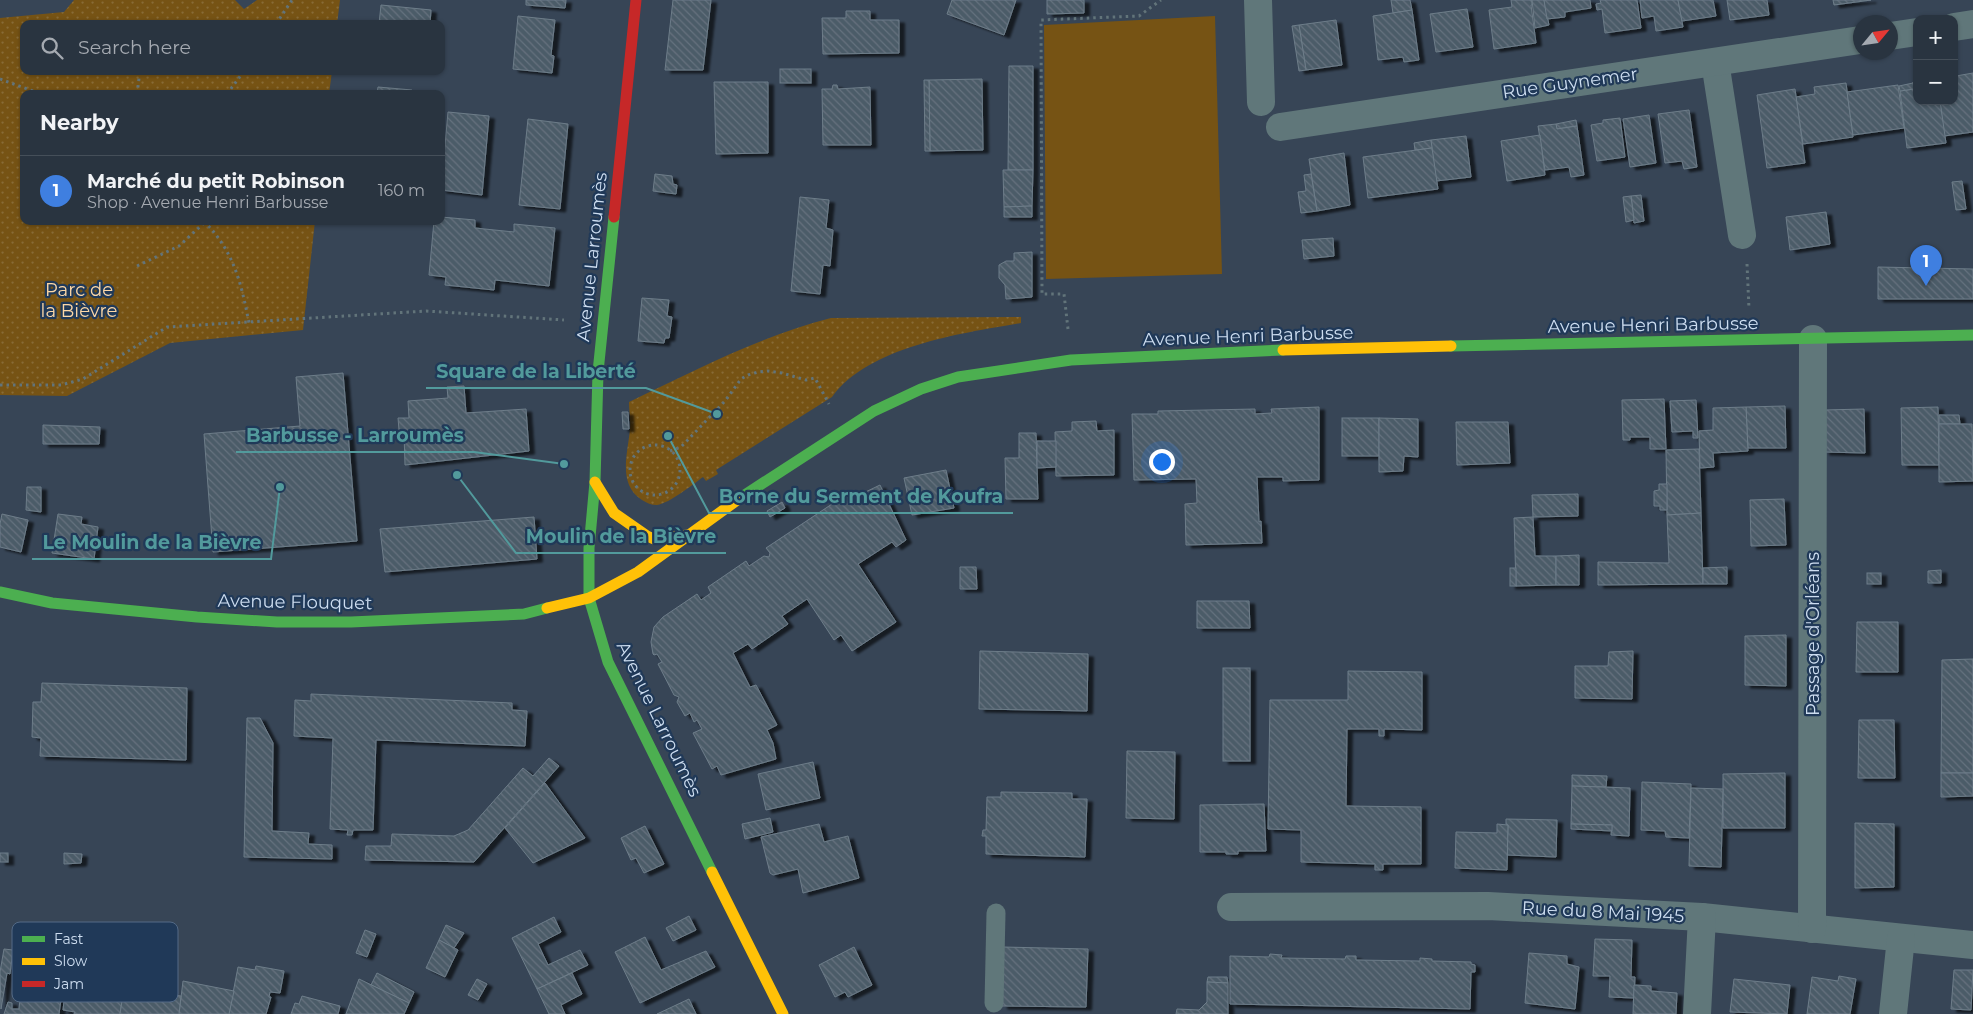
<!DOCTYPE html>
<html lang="en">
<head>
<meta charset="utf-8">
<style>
  :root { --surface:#293440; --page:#313c47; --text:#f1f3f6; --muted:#a5aab1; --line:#454f59; --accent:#bca0f2 }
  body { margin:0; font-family:Montserrat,sans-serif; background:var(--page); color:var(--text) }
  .controls { position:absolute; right:15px; top:15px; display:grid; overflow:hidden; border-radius:10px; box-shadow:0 1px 4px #0004 }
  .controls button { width:45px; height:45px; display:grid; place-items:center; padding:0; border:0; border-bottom:1px solid var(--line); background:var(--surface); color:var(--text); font:25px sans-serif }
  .compass { position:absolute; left:1853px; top:15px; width:45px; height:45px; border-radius:50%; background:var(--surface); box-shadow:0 1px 4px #0004; rotate:61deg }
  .you { position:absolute; left:1161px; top:461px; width:18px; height:18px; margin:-12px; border:4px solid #fff; border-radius:50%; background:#1a73e8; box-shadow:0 0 0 8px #1a73e833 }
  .badge { display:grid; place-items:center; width:32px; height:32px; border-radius:50%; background:var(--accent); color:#fff; font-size:16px; font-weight:700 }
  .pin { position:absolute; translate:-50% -41px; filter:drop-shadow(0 1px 2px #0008) }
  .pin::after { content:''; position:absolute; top:26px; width:18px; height:15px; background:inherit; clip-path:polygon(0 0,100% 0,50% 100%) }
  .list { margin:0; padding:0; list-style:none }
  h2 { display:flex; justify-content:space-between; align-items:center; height:65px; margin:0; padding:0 20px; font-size:21px }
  h2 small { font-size:16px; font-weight:400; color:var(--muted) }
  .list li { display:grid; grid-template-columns:32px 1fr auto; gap:15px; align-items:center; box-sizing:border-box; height:70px; padding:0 20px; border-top:1px solid var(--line) }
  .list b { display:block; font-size:19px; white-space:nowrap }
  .list p { margin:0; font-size:16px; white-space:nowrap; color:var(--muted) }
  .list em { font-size:16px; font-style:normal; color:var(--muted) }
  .icon { flex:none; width:28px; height:28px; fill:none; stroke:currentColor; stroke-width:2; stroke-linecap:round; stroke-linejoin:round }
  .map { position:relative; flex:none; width:1973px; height:1014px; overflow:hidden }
  .search { position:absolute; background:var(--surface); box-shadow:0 1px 4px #0004; left:20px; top:20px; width:425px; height:55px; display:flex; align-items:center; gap:12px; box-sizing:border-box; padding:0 18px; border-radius:10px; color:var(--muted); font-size:19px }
  .panel { position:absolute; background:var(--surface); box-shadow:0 1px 4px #0004; left:20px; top:90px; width:425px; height:135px; border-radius:10px }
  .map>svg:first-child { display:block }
  .green { fill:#765314 }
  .park { fill:url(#park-dots) }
  .building { fill:url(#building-back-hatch); stroke:#6d7d89; filter:url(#shadow) }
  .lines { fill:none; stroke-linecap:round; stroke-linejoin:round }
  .path { stroke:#62747a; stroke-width:3; stroke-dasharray:2.5 4; stroke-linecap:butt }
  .lane { stroke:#60777a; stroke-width:19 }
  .street { stroke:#60777a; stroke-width:28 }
  .fast { stroke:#4caf50; stroke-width:11 }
  .slow { stroke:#ffc107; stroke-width:11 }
  .jam { stroke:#c62828; stroke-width:11 }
  .labels { text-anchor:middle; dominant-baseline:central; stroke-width:4.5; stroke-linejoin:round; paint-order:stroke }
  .street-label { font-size:18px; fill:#cdddf0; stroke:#203958 }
  .park-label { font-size:18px; fill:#fdd8a7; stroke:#203958 }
  .key { fill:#203958; stroke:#546a86; stroke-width:1 }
  .key-label { font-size:14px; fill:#cdddf0 }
  .leader { fill:none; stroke:#529a9c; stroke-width:2 }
  .callout-dot { fill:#529a9c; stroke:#203958; stroke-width:2 }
  .callout-label { font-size:19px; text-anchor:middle; font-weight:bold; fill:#529a9c; stroke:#203958; stroke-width:4.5; stroke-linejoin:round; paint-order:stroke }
</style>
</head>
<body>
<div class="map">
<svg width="1973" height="1014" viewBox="0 0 1973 1014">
  <defs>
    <pattern id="park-dots" width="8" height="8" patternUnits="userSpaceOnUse" patternTransform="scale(1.25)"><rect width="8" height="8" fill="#765314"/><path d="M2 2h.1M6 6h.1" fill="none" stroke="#886b36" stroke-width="1.8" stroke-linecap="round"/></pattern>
    <pattern id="building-back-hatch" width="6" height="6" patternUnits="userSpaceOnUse" patternTransform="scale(1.25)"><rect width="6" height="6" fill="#4c5b68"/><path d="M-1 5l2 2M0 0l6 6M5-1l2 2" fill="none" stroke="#65727e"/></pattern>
    <filter id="shadow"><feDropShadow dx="5.5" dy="3" stdDeviation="1" flood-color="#0009"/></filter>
  </defs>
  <rect width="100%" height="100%" fill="#374556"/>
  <path class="green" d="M1215 16 1222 274 1046 279 1044 25Z"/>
  <g class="park">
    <path d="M74 0H235L244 9 257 0H340L337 24H24V71H332L329 94H24V221H315L303 330 170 343 67 396 0 395V18L64 12Z"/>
    <path d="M1021 317V323C963 333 869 346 832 397L716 470 718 474 706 481 703 477C692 485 670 503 657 505 651 505 647 503 642 500 617 484 628 453 630 429 631 420 629 411 629 402 694 371 761 336 831 318Z"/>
  </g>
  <g class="building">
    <path d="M526 0H566L565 8 526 5Z"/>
    <path d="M673 0H711L703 70H665Z"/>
    <path d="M952 0H1016L1004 35 947 14Z"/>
    <path d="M1047 0H1084V13L1047 14Z"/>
    <path d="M1391 0H1410L1412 10 1393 13Z"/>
    <path d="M1511 0H1532V5H1531L1536 43 1494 49 1489 10 1512 7Z"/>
    <path d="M1532 0H1544L1549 25 1535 28Z"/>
    <path d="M1544 0H1590L1591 8 1565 12V17L1547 19Z"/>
    <path d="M1600 0H1637L1641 28 1605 33 1602 9 1597 10 1596 4 1601 3Z"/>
    <path d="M1640 0H1678L1683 27 1656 31 1654 16 1642 18Z"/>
    <path d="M1678 0H1713L1716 16 1682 21Z"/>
    <path d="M1727 0H1767L1769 15 1730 20Z"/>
    <path d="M1833 0H1871L1834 5Z"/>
    <path d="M381 5 431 10 430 24H379Z"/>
    <path d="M1467 9 1473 47 1436 52 1430 14Z"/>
    <path d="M1412 10 1419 60 1404 62 1403 57 1378 60 1373 16Z"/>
    <path d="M846 11H870V20H899V53L823 54 822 18H846Z"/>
    <path d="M518 16 555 20 551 55 554 56 552 73 513 69Z"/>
    <path d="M1336 20 1342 65 1306 70 1299 25Z"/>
    <path d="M1299 25 1306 70 1299 71 1292 26Z"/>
    <path d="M1009 66H1033V170H1008Z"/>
    <rect x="780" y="69" width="31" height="14"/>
    <path d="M1973 73V132L1944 136 1940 101H1954V82L1957 81 1956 76Z"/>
    <path d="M982 79 983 150 930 151 929 80Z"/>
    <path d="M924 80H929L930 151H925Z"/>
    <path d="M714 82H768V153L716 154Z"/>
    <path d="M1917 82V101H1940L1946 143 1907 148 1900 91 1914 89 1912 83Z"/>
    <path d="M1846 83 1853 137 1803 144 1796 97 1815 94 1814 87Z"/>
    <path d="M1913 83 1914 89 1900 91 1899 86Z"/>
    <path d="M833 85H837L838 89 870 87 871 145H823L822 89H832Z"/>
    <path d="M1898 85 1904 128 1853 135 1847 92Z"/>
    <path d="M378 87 412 90 411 94H377Z"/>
    <path d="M1795 89 1805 163 1767 168 1757 95Z"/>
    <path d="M1689 110 1697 167 1684 169 1682 161 1665 163 1658 114Z"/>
    <path d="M448 112 489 116 482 195 441 190Z"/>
    <path d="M1649 115 1656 163 1630 167 1623 119Z"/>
    <path d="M1620 118 1625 157 1597 161 1591 125 1603 123V120Z"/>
    <path d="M528 119 568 124 560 209 519 205Z"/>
    <path d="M1576 120 1577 126 1557 129 1556 124Z"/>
    <path d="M1556 124 1557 129 1577 126 1584 175 1571 177 1569 167 1545 170 1538 126Z"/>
    <path d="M1540 135 1545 175 1507 181 1501 141Z"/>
    <path d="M1466 136 1471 177 1436 181 1431 140Z"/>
    <path d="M1431 140 1432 148 1415 150 1414 143Z"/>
    <path d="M1432 148 1438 189 1368 198 1363 157Z"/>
    <path d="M1344 153 1350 205 1317 211 1309 159Z"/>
    <path d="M1003 170H1033L1032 206 1004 207Z"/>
    <path d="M655 174 672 176 673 184 677 185 676 194 653 191Z"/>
    <path d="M1311 174 1317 211 1301 213 1298 192 1306 191 1304 175Z"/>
    <path d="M1962 181 1966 209 1956 210 1952 182Z"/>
    <path d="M1641 195 1644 221 1634 223 1631 196Z"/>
    <path d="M1631 196 1634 220 1626 222 1623 197Z"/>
    <path d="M800 197 829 200 826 228 833 230 830 266 823 265 820 294 791 291Z"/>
    <path d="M1032 206V217H1004V207Z"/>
    <path d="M1826 212 1830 244 1790 250 1786 217Z"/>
    <path d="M441 217 475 220V228L514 232V224L555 228 549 286 495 280 494 290 445 285 446 277 429 275 434 221H441Z"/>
    <path d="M1333 238 1334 256 1304 259 1302 240Z"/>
    <path d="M1032 252V297L1006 299 1005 285 999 278V265L1006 261H1014V253Z"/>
    <path d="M1878 267 1973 269V299H1878Z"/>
    <path d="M642 298 669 300 667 316 672 317 669 338H665L664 343 638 341Z"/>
    <path d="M343 373 357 541 213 552 204 434 300 426 296 377Z"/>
    <path d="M464 386 466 413 526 409 529 451 405 465 404 433 399 430 398 418H409L408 401 448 398 447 387Z"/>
    <path d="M1664 399 1666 449H1650V437H1630V440H1623L1622 400Z"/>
    <path d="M1696 400 1698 438H1693V431L1672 432 1670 401Z"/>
    <path d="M1785 406 1786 448H1748L1746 407Z"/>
    <path d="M1319 407V480L1283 481V477H1257L1259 522 1261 521 1262 543 1186 545 1185 504 1197 503 1196 479 1134 480 1132 414H1158V411L1255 409V414L1272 413 1271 409Z"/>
    <path d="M1746 407 1748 451 1713 453 1714 467 1700 468 1699 431 1713 430V408Z"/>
    <path d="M1938 407 1939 465H1902L1901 408Z"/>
    <path d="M1864 409 1865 453 1824 452V410Z"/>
    <path d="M622 412H628L629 429H623Z"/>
    <path d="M1939 415H1959L1960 424H1939Z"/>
    <rect x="1342" y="418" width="37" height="38"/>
    <path d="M1379 418 1418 419V457L1404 456 1403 471 1379 472Z"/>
    <path d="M1096 421 1097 431 1114 430V475L1056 476 1055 432 1072 431V422Z"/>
    <path d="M1456 422H1508L1510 463 1457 465Z"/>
    <path d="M1939 424H1972L1973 481 1939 482Z"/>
    <path d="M43 425 100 427 99 444H43Z"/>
    <path d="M1019 433H1036L1038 499H1006L1005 458H1019Z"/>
    <path d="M1037 441H1056V467L1037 468Z"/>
    <path d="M1699 449 1701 513 1667 515 1666 450Z"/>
    <path d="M946 470 954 508 912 515 904 478Z"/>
    <path d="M1659 484H1667V510H1660V506H1654V491L1659 490Z"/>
    <path d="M880 485 906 540 896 547 892 542 858 564 896 622 852 651 841 635 834 640 807 599 782 616 788 624 752 649 748 644 733 653 750 687 756 685 777 725 767 730 773 743 776 759 721 775 717 766 712 769 693 733 702 729 697 720 694 722 690 713 685 716 677 702 679 697 674 695 658 664 662 662 657 654 654 655 653 654 651 642 654 627 663 617 697 594 701 600 711 593 708 587 746 561 749 566 764 556 769 557 770 553 766 548 850 492 853 498Z"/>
    <path d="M27 487H41V512L26 510Z"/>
    <path d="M1578 494V516L1533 517 1532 495Z"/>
    <path d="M1784 499 1786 545 1751 546 1750 500Z"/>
    <path d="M782 502 785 508 770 517 767 511Z"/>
    <path d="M1701 513 1703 584 1598 585V562L1669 563 1667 515Z"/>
    <path d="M2 514 28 520 21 552 0 547V524Z"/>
    <path d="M58 514 82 517 81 524 98 527 94 559 52 553Z"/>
    <path d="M534 517 537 559 385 572 380 529Z"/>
    <path d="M1533 517 1535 556H1556V585L1516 586 1514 518Z"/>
    <path d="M1579 555V585H1556V556Z"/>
    <path d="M960 567H976L977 589H960Z"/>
    <path d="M1727 567V584H1703V568Z"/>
    <rect x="1510" y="568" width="6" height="18"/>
    <path d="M1941 570V583H1928V571Z"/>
    <rect x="1867" y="573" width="14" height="11"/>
    <path d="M1197 601H1249L1250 628H1197Z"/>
    <path d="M1857 622H1898V672H1856Z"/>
    <path d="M1786 635V686L1745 685V636Z"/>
    <path d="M980 651 1088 654 1087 711 979 709Z"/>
    <path d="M1633 651 1632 699 1575 698V666H1608L1609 652Z"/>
    <path d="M1973 659V773H1941L1942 660Z"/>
    <rect x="1223" y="668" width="27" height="93"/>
    <path d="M1348 671 1422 672V730L1384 729V736H1379V729H1347L1346 806 1421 807V864H1383V870H1375V864L1301 862V830L1268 829 1270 700H1348Z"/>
    <path d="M42 683 187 688 186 760 40 756 41 738 32 737 33 702H41Z"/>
    <path d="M311 694 512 703V710L527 711 525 746 376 740 373 830H353L352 835H347L348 830 330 829 333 738 294 736 295 700 311 701Z"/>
    <path d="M247 718H260L273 743 272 831 309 833 308 844 332 845V859L244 857Z"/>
    <path d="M1859 720H1894L1895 778H1858Z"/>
    <path d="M1127 751 1175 752 1174 819 1126 818Z"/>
    <path d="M549 758 559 766 474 862 365 860 366 846H391L392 834 454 836 468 830 523 768 533 776Z"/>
    <path d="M813 762 820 798 766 810 758 774Z"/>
    <path d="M1785 773V828H1723V774Z"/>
    <path d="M1941 773H1973V796L1941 797Z"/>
    <path d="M1572 775 1607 776 1606 787 1572 786Z"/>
    <path d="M1642 782 1691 784 1689 838 1666 837 1665 831 1641 830Z"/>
    <path d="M545 783 585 838 533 863 505 828Z"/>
    <path d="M1572 786 1630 788 1629 836 1611 835 1612 825 1571 824Z"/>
    <path d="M1691 788 1723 789 1721 867 1689 866Z"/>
    <path d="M1001 792 1072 793V799H1087L1085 857 986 854V836H982L983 830H986L987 797H1001Z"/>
    <path d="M1264 804 1266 851H1238V854H1226V852H1200V805Z"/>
    <path d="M770 818 773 832 745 839 742 824Z"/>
    <path d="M1506 819 1557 820 1556 857 1507 855 1508 825 1506 824Z"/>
    <path d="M1855 823 1894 824V887L1855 888Z"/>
    <path d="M819 824 824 842 848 836 859 878 803 893 798 869 773 875 770 873 761 837Z"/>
    <path d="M1497 824 1508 825 1507 870 1455 868 1456 832 1497 833Z"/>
    <path d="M1571 824 1612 825V831L1571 829Z"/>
    <path d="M645 826 664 864 644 873 636 858 631 860 621 838Z"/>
    <rect x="0" y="853" width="8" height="9"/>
    <path d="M64 853 82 854 81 863 64 864Z"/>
    <path d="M689 916 696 930 673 941 666 928Z"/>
    <path d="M554 917 561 932 538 944 548 965 580 950 588 965 537 989 512 938Z"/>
    <path d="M446 925 464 933 454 948 439 940Z"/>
    <path d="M365 930 376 934 367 957 356 953Z"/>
    <path d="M645 937 661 970 706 951 715 967 640 1003 615 952Z"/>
    <path d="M1595 939 1632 940 1631 977H1635L1634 998 1609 997 1610 976H1593Z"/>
    <path d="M439 940 458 950 445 977 426 968Z"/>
    <path d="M854 947 872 985 848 997 845 992 835 997 819 965Z"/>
    <path d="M1003 947 1088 949 1086 1007 1002 1006Z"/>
    <path d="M4 949 13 950 10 974 7 973 1 1009 0 972Z"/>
    <path d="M1529 953 1567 956V964L1579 967 1575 1009 1525 1003Z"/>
    <path d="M1270 954 1282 955 1281 958 1345 959 1346 956H1356V960L1420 961V958L1432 959V961L1471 962V964L1475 965V972H1471L1470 1009 1230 1004V956L1269 957Z"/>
    <path d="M256 966 284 971 280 993 270 992 269 997H271L266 1014H229L238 967 255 970Z"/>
    <path d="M68 967 126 977 120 1014H74L75 1012 63 1010Z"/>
    <path d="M1954 970H1973L1971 1010 1951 1009Z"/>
    <path d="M377 973 414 992 409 1003 371 985Z"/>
    <path d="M572 973 582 994 561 1005 565 1014H549L537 989Z"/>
    <path d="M1839 976 1856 979 1850 1014H1807L1812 977 1838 981Z"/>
    <path d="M1208 977H1227L1228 983 1207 982Z"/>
    <path d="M22 979 63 985 59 1014H4L8 1002 12 1003V1009H19Z"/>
    <path d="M359 979 409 1003 404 1014H346Z"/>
    <path d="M477 979 487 984 478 1000 468 995Z"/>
    <path d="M1734 979 1790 985 1787 1014 1730 1012Z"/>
    <path d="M183 981 234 991 229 1014H179Z"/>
    <path d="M1207 982 1228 983V1014H1176L1177 1009 1199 1010 1207 1002Z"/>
    <path d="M1634 985 1651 986V991L1677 993 1676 1014H1633Z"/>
    <path d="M124 988 181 996 179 1014H120Z"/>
    <path d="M302 996 340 1006 338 1014H291L295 1003 299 1004Z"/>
    <path d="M689 999 696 1014H657Z"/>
  </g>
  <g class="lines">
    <g class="path">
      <path d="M276 24 292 0"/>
      <path d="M0 79 41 94"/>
      <path d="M137 94 140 71"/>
      <path d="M227 94 244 71"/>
      <path d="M204 221C234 252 241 282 249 323"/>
      <path d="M1747 264 1749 309"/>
      <path d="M137 266 179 246 205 222"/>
      <path d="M1068 329 1064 294H1042L1041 20 1139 16 1161 0"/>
      <path d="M0 385H61L83 379 167 327 426 311 564 320"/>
      <circle cx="655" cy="470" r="25"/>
      <path d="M670 451 681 447 725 401 741 379 748 375 758 372 768 371 782 373 806 380 815 378 829 404"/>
    </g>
    <path class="lane" d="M994 1003 996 913"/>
    <g class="street">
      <path d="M1258 0 1261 102"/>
      <path d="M1954 27 1973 24"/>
      <path d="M1890 36 1917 32"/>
      <path d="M1715 62 1742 235"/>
      <path d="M1280 127 1860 40"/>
      <path d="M1231 907 1488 906 1702 917 1973 945"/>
      <path d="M1812 929 1813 339"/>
      <path d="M1697 1014 1702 917"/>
      <path d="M1893 1014 1901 938"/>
    </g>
    <g class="fast">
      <path d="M614 217 598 372 595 482 589 548V598L608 662 712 872"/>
      <path d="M1451 346 1973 335"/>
      <path d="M740 498 874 411 921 389 958 377 1071 360 1283 350"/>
      <path d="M0 592 52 603 197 617 277 622H351L524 614 547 608"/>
    </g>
    <g class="slow">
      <path d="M1283 350 1451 346"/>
      <path d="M595 482 614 513 647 536 654 539 688 535"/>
      <path d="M547 608 589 598 638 572 740 498"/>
      <path d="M712 872 783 1014"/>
    </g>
    <path class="jam" d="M614 217 636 0"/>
  </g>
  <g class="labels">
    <g class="street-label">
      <text transform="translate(1570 83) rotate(-8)">Rue Guynemer</text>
      <text transform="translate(592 257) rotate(-84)">Avenue Larroumès</text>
      <text transform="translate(1653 325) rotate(-1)">Avenue Henri Barbusse</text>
      <text transform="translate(1248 336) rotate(-2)">Avenue Henri Barbusse</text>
      <text transform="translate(295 602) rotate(1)">Avenue Flouquet</text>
      <text transform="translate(1813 634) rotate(-90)">Passage d'Orléans</text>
      <text transform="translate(659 719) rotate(64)">Avenue Larroumès</text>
      <text transform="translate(1603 912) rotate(3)">Rue du 8 Mai 1945</text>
    </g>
    <g class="park-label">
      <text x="79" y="290">Parc de<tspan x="79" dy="21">la Bièvre</tspan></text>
    </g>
  </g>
  <rect x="12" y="922" width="166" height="80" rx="8" class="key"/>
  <rect x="22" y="936" width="23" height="6" fill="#4caf50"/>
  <rect x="22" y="958" width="23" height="7" fill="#ffc107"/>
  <rect x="22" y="981" width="23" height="6" fill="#c62828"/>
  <g class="key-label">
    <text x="54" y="944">Fast</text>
    <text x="54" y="966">Slow</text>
    <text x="54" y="989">Jam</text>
  </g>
  <path class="leader" d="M717 414L646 388H426M564 464L474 452H236M668 436L709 513H1013M457 475L516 553H726M280 487L271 559H32"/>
  <g class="callout-dot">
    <circle cx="717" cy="414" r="5"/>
    <circle cx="564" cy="464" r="5"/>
    <circle cx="668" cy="436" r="5"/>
    <circle cx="457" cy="475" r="5"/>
    <circle cx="280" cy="487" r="5"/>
  </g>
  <g class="callout-label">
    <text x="536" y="378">Square de la Liberté</text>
    <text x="355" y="442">Barbusse - Larroumès</text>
    <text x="861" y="503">Borne du Serment de Koufra</text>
    <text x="621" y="543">Moulin de la Bièvre</text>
    <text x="152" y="549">Le Moulin de la Bièvre</text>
  </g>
</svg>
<div class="controls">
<button>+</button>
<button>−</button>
</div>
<svg class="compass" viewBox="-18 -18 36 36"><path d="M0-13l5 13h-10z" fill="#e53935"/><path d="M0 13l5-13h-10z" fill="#a5aab1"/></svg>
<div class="you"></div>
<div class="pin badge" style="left:1926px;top:286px;background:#3f7fe0">1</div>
<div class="search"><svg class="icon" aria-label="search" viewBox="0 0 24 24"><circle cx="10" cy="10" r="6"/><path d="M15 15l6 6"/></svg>Search here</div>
<section class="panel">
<h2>Nearby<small></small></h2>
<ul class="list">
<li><span class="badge" style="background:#3f7fe0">1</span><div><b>Marché du petit Robinson</b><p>Shop · Avenue Henri Barbusse</p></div><em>160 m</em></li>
</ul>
</section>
</div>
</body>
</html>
